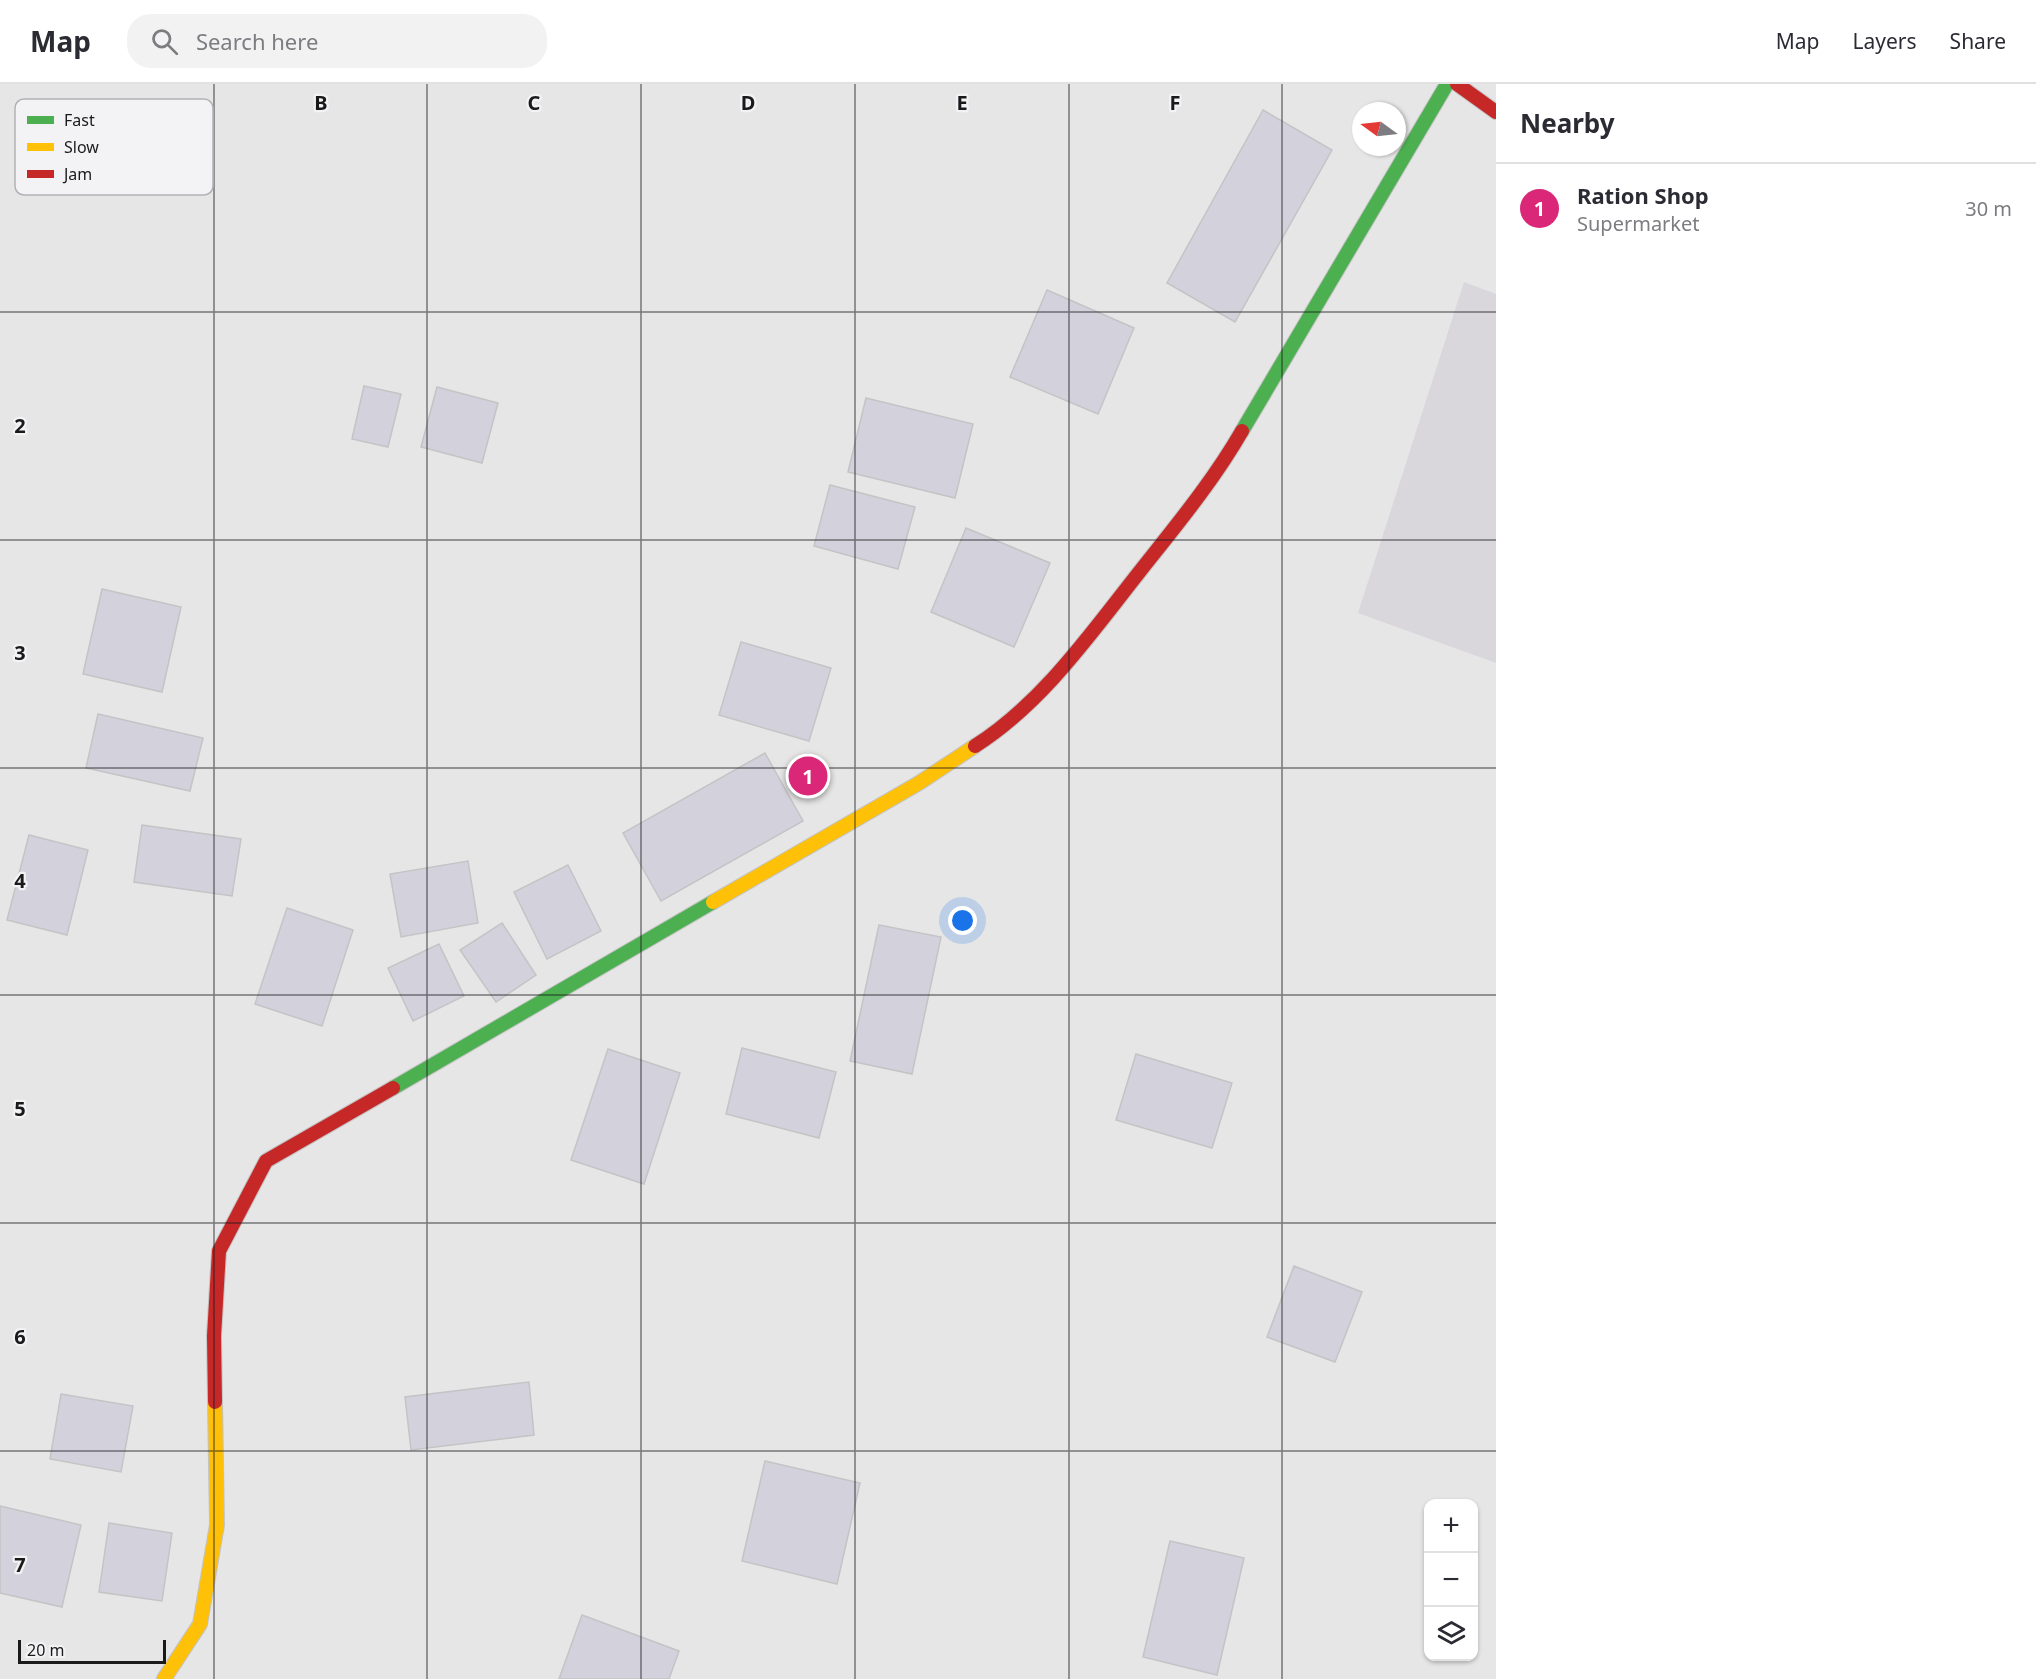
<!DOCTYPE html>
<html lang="en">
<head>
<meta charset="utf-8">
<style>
  :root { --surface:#fff; --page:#f2f2f3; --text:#2b2b33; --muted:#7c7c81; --line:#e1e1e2; --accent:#db2777 }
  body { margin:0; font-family:"Noto Sans",sans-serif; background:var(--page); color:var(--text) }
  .controls { position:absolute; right:18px; bottom:18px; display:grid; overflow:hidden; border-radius:12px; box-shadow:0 2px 4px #0004 }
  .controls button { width:54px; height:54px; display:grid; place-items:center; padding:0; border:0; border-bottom:2px solid var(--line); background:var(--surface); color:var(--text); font:30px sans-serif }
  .compass { position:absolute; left:1352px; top:18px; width:54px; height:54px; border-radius:50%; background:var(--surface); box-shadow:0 2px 4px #0004; rotate:285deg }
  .scale { position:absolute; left:18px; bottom:15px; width:148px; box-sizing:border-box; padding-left:6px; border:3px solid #1a1a1b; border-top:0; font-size:16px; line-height:21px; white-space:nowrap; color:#1a1a1b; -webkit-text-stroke:4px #f3f2f5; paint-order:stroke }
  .you { position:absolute; left:963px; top:837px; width:21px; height:21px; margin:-15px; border:4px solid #fff; border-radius:50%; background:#1a73e8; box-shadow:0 0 0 9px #1a73e833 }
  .badge { display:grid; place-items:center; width:39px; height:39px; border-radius:50%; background:var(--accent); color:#fff; font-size:20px; font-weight:700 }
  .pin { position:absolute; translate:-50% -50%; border:3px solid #fff; box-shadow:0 2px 6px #0006 }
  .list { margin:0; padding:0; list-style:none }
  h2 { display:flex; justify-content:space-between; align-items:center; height:78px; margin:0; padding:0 24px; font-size:26px }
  h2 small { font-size:20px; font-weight:400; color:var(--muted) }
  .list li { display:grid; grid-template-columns:39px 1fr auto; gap:18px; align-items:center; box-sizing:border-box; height:90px; padding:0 24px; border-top:2px solid var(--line) }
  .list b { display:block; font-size:22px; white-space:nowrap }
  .list p { margin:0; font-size:20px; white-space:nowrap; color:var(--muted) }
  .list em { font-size:20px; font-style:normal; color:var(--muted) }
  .icon { flex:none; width:33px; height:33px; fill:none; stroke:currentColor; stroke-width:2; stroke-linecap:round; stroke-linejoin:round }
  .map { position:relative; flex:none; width:1496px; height:1595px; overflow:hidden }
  header { display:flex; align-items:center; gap:36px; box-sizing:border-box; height:84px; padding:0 30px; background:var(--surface); border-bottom:2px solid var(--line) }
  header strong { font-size:28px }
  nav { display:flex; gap:33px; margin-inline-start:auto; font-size:21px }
  .search { width:420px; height:54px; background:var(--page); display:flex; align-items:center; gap:15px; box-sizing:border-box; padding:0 21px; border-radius:24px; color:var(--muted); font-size:22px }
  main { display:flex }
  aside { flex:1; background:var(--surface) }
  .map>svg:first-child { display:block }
  .built { fill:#d9d6dc }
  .building { fill:#d3d2dc; stroke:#c4c3c5; stroke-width:1.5 }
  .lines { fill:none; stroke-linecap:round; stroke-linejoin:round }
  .fast-casing { stroke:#c3c3c4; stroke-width:16 }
  .slow-casing { stroke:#c3c3c4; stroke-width:16 }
  .jam-casing { stroke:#c3c3c4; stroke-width:16 }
  .fast { stroke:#4caf50; stroke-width:14 }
  .slow { stroke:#ffc107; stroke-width:14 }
  .jam { stroke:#c62828; stroke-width:14 }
  .grid { fill:none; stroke:#1a1a1b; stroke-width:1.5; stroke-opacity:0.55 }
  .key { fill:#f3f2f5; stroke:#b2b1b4; stroke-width:1.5 }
  .key-label { font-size:16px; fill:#1a1a1b }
  .grid-label { font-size:20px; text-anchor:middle; font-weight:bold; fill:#1a1a1b; stroke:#f3f2f5; stroke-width:4.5; stroke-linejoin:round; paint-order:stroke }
</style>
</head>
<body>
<header>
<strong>Map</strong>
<div class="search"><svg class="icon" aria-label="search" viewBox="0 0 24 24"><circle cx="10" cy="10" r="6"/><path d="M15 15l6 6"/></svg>Search here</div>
<nav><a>Map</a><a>Layers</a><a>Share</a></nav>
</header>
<main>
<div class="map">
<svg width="1496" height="1595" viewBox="0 0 1496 1595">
  <rect width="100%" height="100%" fill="#e6e6e7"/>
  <path class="built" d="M1464 198 1496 210V579L1358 529Z"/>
  <g class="building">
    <path d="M1263 26 1332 66 1235 238 1167 199Z"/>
    <path d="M1047 206 1134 244 1098 330 1010 293Z"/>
    <path d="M364 302 401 310 388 363 352 355Z"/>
    <path d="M437 303 498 319 482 379 421 363Z"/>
    <path d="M866 314 973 340 955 414 848 388Z"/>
    <path d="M830 401 915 423 898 485 814 462Z"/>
    <path d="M966 444 1050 479 1014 563 931 528Z"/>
    <path d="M102 505 181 523 162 608 83 590Z"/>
    <path d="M741 558 831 584 809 657 719 631Z"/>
    <path d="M98 630 203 654 190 707 86 684Z"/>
    <path d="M765 669 803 737 661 817 623 749Z"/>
    <path d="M142 741 241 755 232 812 134 798Z"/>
    <path d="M29 751 88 766 67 851 7 836Z"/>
    <path d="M468 777 478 839 401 853 390 790Z"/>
    <path d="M568 781 601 847 547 875 514 808Z"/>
    <path d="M287 824 353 846 322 942 255 920Z"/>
    <path d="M502 839 536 891 496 918 460 866Z"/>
    <path d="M879 841 941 853 912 990 850 977Z"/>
    <path d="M439 860 464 912 413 937 388 884Z"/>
    <path d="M742 964 836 988 819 1054 726 1030Z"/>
    <path d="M608 965 680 989 644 1100 571 1076Z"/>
    <path d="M1136 970 1232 999 1212 1064 1116 1036Z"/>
    <path d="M1294 1182 1362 1208 1335 1278 1267 1253Z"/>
    <path d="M529 1298 534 1351 411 1366 405 1313Z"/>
    <path d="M61 1310 133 1322 121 1388 50 1375Z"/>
    <path d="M765 1377 860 1399 837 1500 742 1477Z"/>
    <path d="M0 1422 81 1441 62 1523 0 1509Z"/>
    <path d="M109 1439 172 1449 162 1517 99 1508Z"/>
    <path d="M1170 1457 1244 1474 1217 1591 1143 1573Z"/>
    <path d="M582 1531 679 1567 669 1595H559Z"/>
  </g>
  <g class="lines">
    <defs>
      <g id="fast">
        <path d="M1242 347 1447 0"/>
        <path d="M393 1004 713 818"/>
      </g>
      <g id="slow">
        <path d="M713 818 919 699 975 662"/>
        <path d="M164 1595 200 1540 217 1441 215 1318"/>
      </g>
      <g id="jam">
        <path d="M1457 0 1496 28"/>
        <path d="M975 662C1041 620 1089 552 1137 491 1174 444 1212 399 1242 347"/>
        <path d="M215 1318 214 1252 219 1167 266 1077 393 1004"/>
      </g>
    </defs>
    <use href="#fast" class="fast-casing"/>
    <use href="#slow" class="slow-casing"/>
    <use href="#jam" class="jam-casing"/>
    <use href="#fast" class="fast"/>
    <use href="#slow" class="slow"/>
    <use href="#jam" class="jam"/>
  </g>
  <path class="grid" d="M214 0V1595M427 0V1595M641 0V1595M855 0V1595M1069 0V1595M1282 0V1595M0 228H1496M0 456H1496M0 684H1496M0 911H1496M0 1139H1496M0 1367H1496"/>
  <rect x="15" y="15" width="198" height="96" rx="9" class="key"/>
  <rect x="27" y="32" width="27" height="8" fill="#4caf50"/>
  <rect x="27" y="59" width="27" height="8" fill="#ffc107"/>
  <rect x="27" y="86" width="27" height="8" fill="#c62828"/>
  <g class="key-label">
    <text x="64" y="42">Fast</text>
    <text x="64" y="69">Slow</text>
    <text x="64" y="96">Jam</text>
  </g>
  <g class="grid-label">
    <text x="321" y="26">B</text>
    <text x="534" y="26">C</text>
    <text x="748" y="26">D</text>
    <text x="962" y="26">E</text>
    <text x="1175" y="26">F</text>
    <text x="20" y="349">2</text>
    <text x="20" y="576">3</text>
    <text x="20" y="804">4</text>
    <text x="20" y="1032">5</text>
    <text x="20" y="1260">6</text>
    <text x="20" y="1488">7</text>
  </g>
</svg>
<div class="controls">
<button>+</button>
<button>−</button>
<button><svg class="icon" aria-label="layers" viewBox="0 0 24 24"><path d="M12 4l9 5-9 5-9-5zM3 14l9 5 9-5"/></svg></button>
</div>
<svg class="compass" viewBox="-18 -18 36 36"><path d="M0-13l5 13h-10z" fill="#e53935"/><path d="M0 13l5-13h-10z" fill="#7c7c81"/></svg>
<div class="scale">20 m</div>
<div class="you"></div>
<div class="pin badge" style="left:808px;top:692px">1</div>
</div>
<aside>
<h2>Nearby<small></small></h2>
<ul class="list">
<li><span class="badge">1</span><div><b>Ration Shop</b><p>Supermarket</p></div><em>30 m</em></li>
</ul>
</aside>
</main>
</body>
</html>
